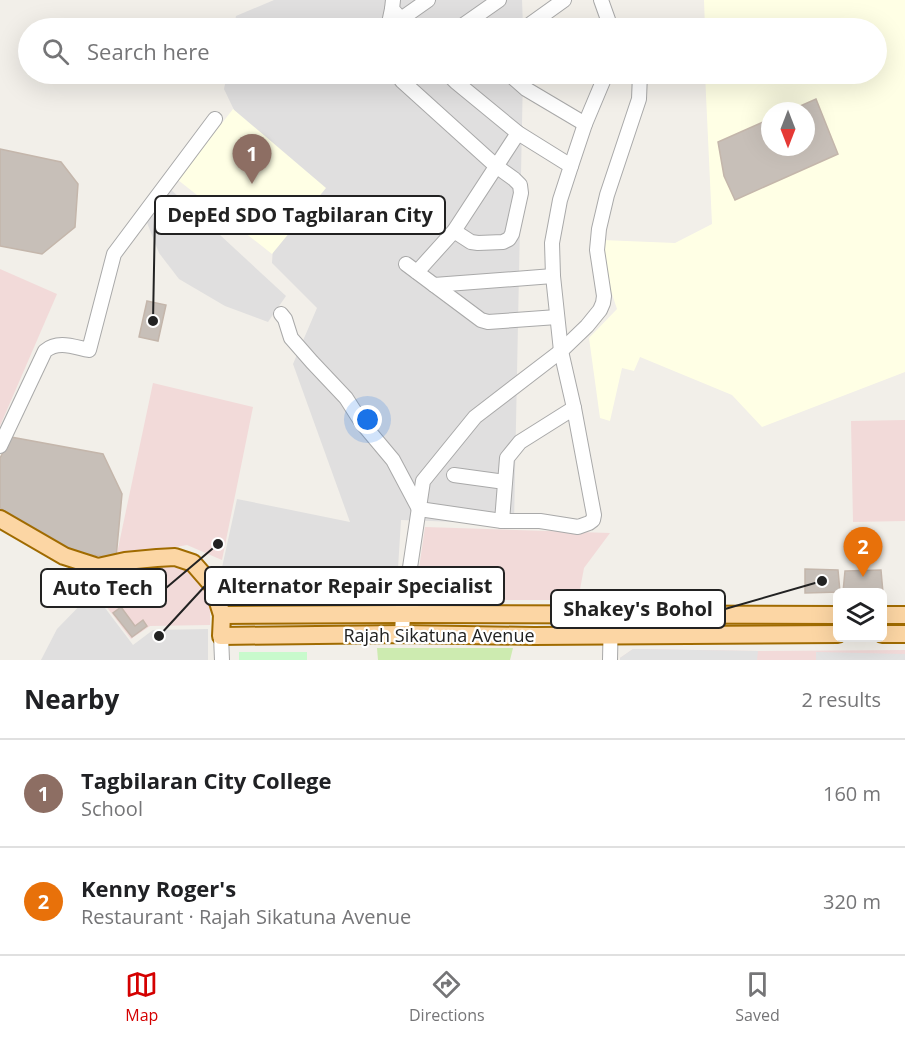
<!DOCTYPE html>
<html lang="en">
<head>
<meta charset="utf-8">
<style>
  :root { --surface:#fff; --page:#f2f2f2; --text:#202124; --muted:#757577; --line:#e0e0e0; --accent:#d40000 }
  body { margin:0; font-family:"Open Sans",sans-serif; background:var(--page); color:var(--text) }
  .controls { position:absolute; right:18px; bottom:18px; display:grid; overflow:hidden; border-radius:9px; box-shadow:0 6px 24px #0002 }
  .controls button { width:54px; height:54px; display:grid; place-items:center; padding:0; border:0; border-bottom:2px solid var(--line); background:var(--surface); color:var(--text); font:30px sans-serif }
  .compass { position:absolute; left:761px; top:102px; width:54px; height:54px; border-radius:50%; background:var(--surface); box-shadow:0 6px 24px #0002; rotate:180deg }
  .you { position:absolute; left:368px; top:420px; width:21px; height:21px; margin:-15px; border:4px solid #fff; border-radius:50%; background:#1a73e8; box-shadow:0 0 0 9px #1a73e833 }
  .badge { display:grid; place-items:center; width:39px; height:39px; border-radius:50%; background:var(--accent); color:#fff; font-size:20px; font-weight:700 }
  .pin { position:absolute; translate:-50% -50px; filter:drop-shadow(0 2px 3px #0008) }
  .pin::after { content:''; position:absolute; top:32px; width:21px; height:18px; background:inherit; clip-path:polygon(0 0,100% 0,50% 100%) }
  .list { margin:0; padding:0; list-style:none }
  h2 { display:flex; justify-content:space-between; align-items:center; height:78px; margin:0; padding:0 24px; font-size:26px }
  h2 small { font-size:20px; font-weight:400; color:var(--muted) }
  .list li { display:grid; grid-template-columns:39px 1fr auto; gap:18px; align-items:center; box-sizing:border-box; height:108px; padding:0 24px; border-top:2px solid var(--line) }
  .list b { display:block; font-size:22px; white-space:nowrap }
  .list p { margin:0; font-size:20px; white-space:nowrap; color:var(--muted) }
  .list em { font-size:20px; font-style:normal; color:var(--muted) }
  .icon { flex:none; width:33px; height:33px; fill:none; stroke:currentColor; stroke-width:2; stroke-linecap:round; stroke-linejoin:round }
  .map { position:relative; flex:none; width:905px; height:660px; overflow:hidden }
  .search { position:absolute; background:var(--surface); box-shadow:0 6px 24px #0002; left:18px; right:18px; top:18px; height:66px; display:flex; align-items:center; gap:15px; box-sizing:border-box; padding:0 21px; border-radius:33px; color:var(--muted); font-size:22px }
  .sheet { height:294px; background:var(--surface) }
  nav { display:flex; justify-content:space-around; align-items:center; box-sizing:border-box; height:84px; border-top:2px solid var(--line); background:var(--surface); font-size:16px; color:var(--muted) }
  nav a { display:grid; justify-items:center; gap:3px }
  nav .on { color:var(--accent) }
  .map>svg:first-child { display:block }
  .residential { fill:#e0dfdf }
  .commercial { fill:#f2dad9 }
  .education { fill:#ffffe5; fill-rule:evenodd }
  .grass { fill:#cdebb0 }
  .park { fill:#c8facc }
  .parking { fill:#e2e2e2 }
  .building { fill:#c7bfb8; stroke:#c4b6ab; stroke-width:1.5 }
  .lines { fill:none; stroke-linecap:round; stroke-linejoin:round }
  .minor-casing { stroke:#a9a9a9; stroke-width:16 }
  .major-casing { stroke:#a06b00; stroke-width:20 }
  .minor { stroke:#fff; stroke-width:14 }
  .major { stroke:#fcd6a4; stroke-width:16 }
  .labels { text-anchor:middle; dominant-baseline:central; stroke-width:4.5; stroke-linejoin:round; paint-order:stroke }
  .street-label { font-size:18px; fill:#222; stroke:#fff }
  .leader { fill:none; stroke:#222; stroke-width:2 }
  .callout-dot { fill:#222; stroke:#fff; stroke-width:2 }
  .callout { fill:#fff; stroke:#222; stroke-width:2 }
  .callout-label { font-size:20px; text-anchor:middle; font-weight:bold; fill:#222 }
</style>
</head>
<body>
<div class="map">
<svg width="905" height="660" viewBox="0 0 905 660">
  <rect width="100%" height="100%" fill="#f2efe9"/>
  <g class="residential">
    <path d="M274 0H522L523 28H234L236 16Z"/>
    <path d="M227 74H523L514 524 401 520 396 601H242L221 572 237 499 350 522 293 364 317 308 272 263 276 198 224 89Z"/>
    <path d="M167 186 286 296 268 322 225 306 179 279 159 253 142 210Z"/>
    <path d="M93 592 133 645 153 630 208 629V660H41L57 629Z"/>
  </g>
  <g class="commercial">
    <path d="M0 269 57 294 0 426Z"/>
    <path d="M153 383 253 407 222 560 187 545 116 558Z"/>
    <path d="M905 420V521L853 522 851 421Z"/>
    <path d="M425 527 610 533 584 568 578 600H450L417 582Z"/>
    <path d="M161 565 188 570 203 583 210 598V625L150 626 131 639 87 581 117 572Z"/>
    <path d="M633 649 758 651 905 650V660H620V658Z"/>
  </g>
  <g class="education">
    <path d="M704 0H905V372L762 427 732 395 640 357 634 371 622 368 610 421 600 418 589 338 617 309 602 264V240L675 243 712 224 705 74H876V28H705ZM770 111H806V147H770Z"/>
    <path d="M233 109 326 188 272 254 178 180Z"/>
  </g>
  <path class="grass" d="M377 648H513L510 660H378Z"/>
  <rect class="park" x="239" y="652" width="68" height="8"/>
  <g class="parking">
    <path d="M633 649 758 651 757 660H620V658Z"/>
    <path d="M816 652 905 654V660H816Z"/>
  </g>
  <g class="building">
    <path d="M816 99 838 154 735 200 724 176 718 142 770 119V147H806V111H789Z"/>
    <path d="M0 149 61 162 78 184 75 227 42 254 0 246Z"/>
    <path d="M147 301 166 305 158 341 139 337Z"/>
    <path d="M11 437 103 454 122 494 116 558 78 553 0 508V458Z"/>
    <path d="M148 569H162V585L148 584Z"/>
    <path d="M805 569 838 570 840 592 805 593Z"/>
    <path d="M881 570 883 593 843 592 845 571Z"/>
    <path d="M121 607 135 626 143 620 147 626 132 637 113 613Z"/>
  </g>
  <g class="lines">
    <defs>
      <g id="minor">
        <path d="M393 0 392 9 409 28"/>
        <path d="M601 0 611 28"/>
        <path d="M401 19 428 0"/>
        <path d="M388 28 392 9"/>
        <path d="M459 28 499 0"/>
        <path d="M525 28 564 0"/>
        <path d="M397 74 402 81 496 166 514 179 520 185 521 193 512 234 509 239 503 242 478 243 471 242 454 231"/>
        <path d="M509 74 526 89 585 124"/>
        <path d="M571 166 585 124 606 74"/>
        <path d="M406 264 481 320 488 322 557 317"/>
        <path d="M417 272 454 231 518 133"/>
        <path d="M434 285 553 276"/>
        <path d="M281 314 285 319 291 338 312 362 346 398 362 423 393 460 419 509 502 521H540L578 527 589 523 593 520 594 515 574 408 561 351 553 276 552 243 560 200 571 166 518 133 456 82 448 74"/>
        <path d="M0 446 45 351C58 340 74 347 89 350L114 254 215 119"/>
        <path d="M454 475 505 482"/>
        <path d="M502 521 507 458 520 442 574 408"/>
        <path d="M402 634 403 614 423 481 475 417 561 351 587 326 600 310 603 303 604 296 597 250 599 229 607 195 639 99 640 74"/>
        <path d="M221 636 222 660"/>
        <path d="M610 660 611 614"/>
      </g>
      <g id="major">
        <path d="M0 519 64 556 98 567 125 561 157 558 175 557 193 563 213 586 222 615 221 636 402 634 534 636 838 634"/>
        <path d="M222 615 403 614 838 615"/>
        <path d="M882 615H905"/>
        <path d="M882 634H905"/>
      </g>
    </defs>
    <use href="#minor" class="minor-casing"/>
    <use href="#major" class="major-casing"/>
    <use href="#minor" class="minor"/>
    <use href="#major" class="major"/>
  </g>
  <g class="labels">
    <g class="street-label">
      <text x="439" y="635">Rajah Sikatuna Avenue</text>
    </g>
  </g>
  <path class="leader" d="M153 321L155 215M159 636L205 586M218 544L166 588M822 581L725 609"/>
  <g class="callout-dot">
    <circle cx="153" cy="321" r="6"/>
    <circle cx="159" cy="636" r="6"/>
    <circle cx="218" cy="544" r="6"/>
    <circle cx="822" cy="581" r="6"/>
  </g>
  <g class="callout">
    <rect x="155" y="196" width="290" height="38" rx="6"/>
    <rect x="205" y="567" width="299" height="38" rx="6"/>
    <rect x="41" y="569" width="125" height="38" rx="6"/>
    <rect x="551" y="590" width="174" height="38" rx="6"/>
  </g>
  <g class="callout-label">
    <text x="300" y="222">DepEd SDO Tagbilaran City</text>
    <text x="355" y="593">Alternator Repair Specialist</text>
    <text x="103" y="595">Auto Tech</text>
    <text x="638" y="616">Shakey's Bohol</text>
  </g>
</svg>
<div class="controls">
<button><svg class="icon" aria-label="layers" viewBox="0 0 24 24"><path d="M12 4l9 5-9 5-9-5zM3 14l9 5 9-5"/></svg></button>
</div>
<svg class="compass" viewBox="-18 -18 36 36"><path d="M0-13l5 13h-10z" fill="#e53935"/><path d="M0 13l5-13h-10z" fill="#757577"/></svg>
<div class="you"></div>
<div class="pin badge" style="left:252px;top:184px;background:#8d6e63">1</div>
<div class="pin badge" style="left:863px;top:577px;background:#e8710a">2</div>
<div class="search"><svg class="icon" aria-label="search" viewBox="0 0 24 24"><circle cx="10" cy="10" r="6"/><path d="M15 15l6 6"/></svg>Search here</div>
</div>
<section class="sheet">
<h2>Nearby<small>2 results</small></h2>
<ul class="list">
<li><span class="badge" style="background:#8d6e63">1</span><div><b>Tagbilaran City College</b><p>School</p></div><em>160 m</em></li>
<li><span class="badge" style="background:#e8710a">2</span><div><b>Kenny Roger's</b><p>Restaurant · Rajah Sikatuna Avenue</p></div><em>320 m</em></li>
</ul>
</section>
<nav>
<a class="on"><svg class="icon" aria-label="map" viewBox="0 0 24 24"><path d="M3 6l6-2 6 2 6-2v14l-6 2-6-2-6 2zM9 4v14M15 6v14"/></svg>Map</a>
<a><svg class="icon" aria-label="directions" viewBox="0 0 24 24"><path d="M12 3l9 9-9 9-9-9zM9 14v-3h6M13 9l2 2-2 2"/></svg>Directions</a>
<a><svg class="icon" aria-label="saved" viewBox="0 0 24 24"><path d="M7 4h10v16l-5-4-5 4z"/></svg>Saved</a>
</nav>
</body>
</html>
